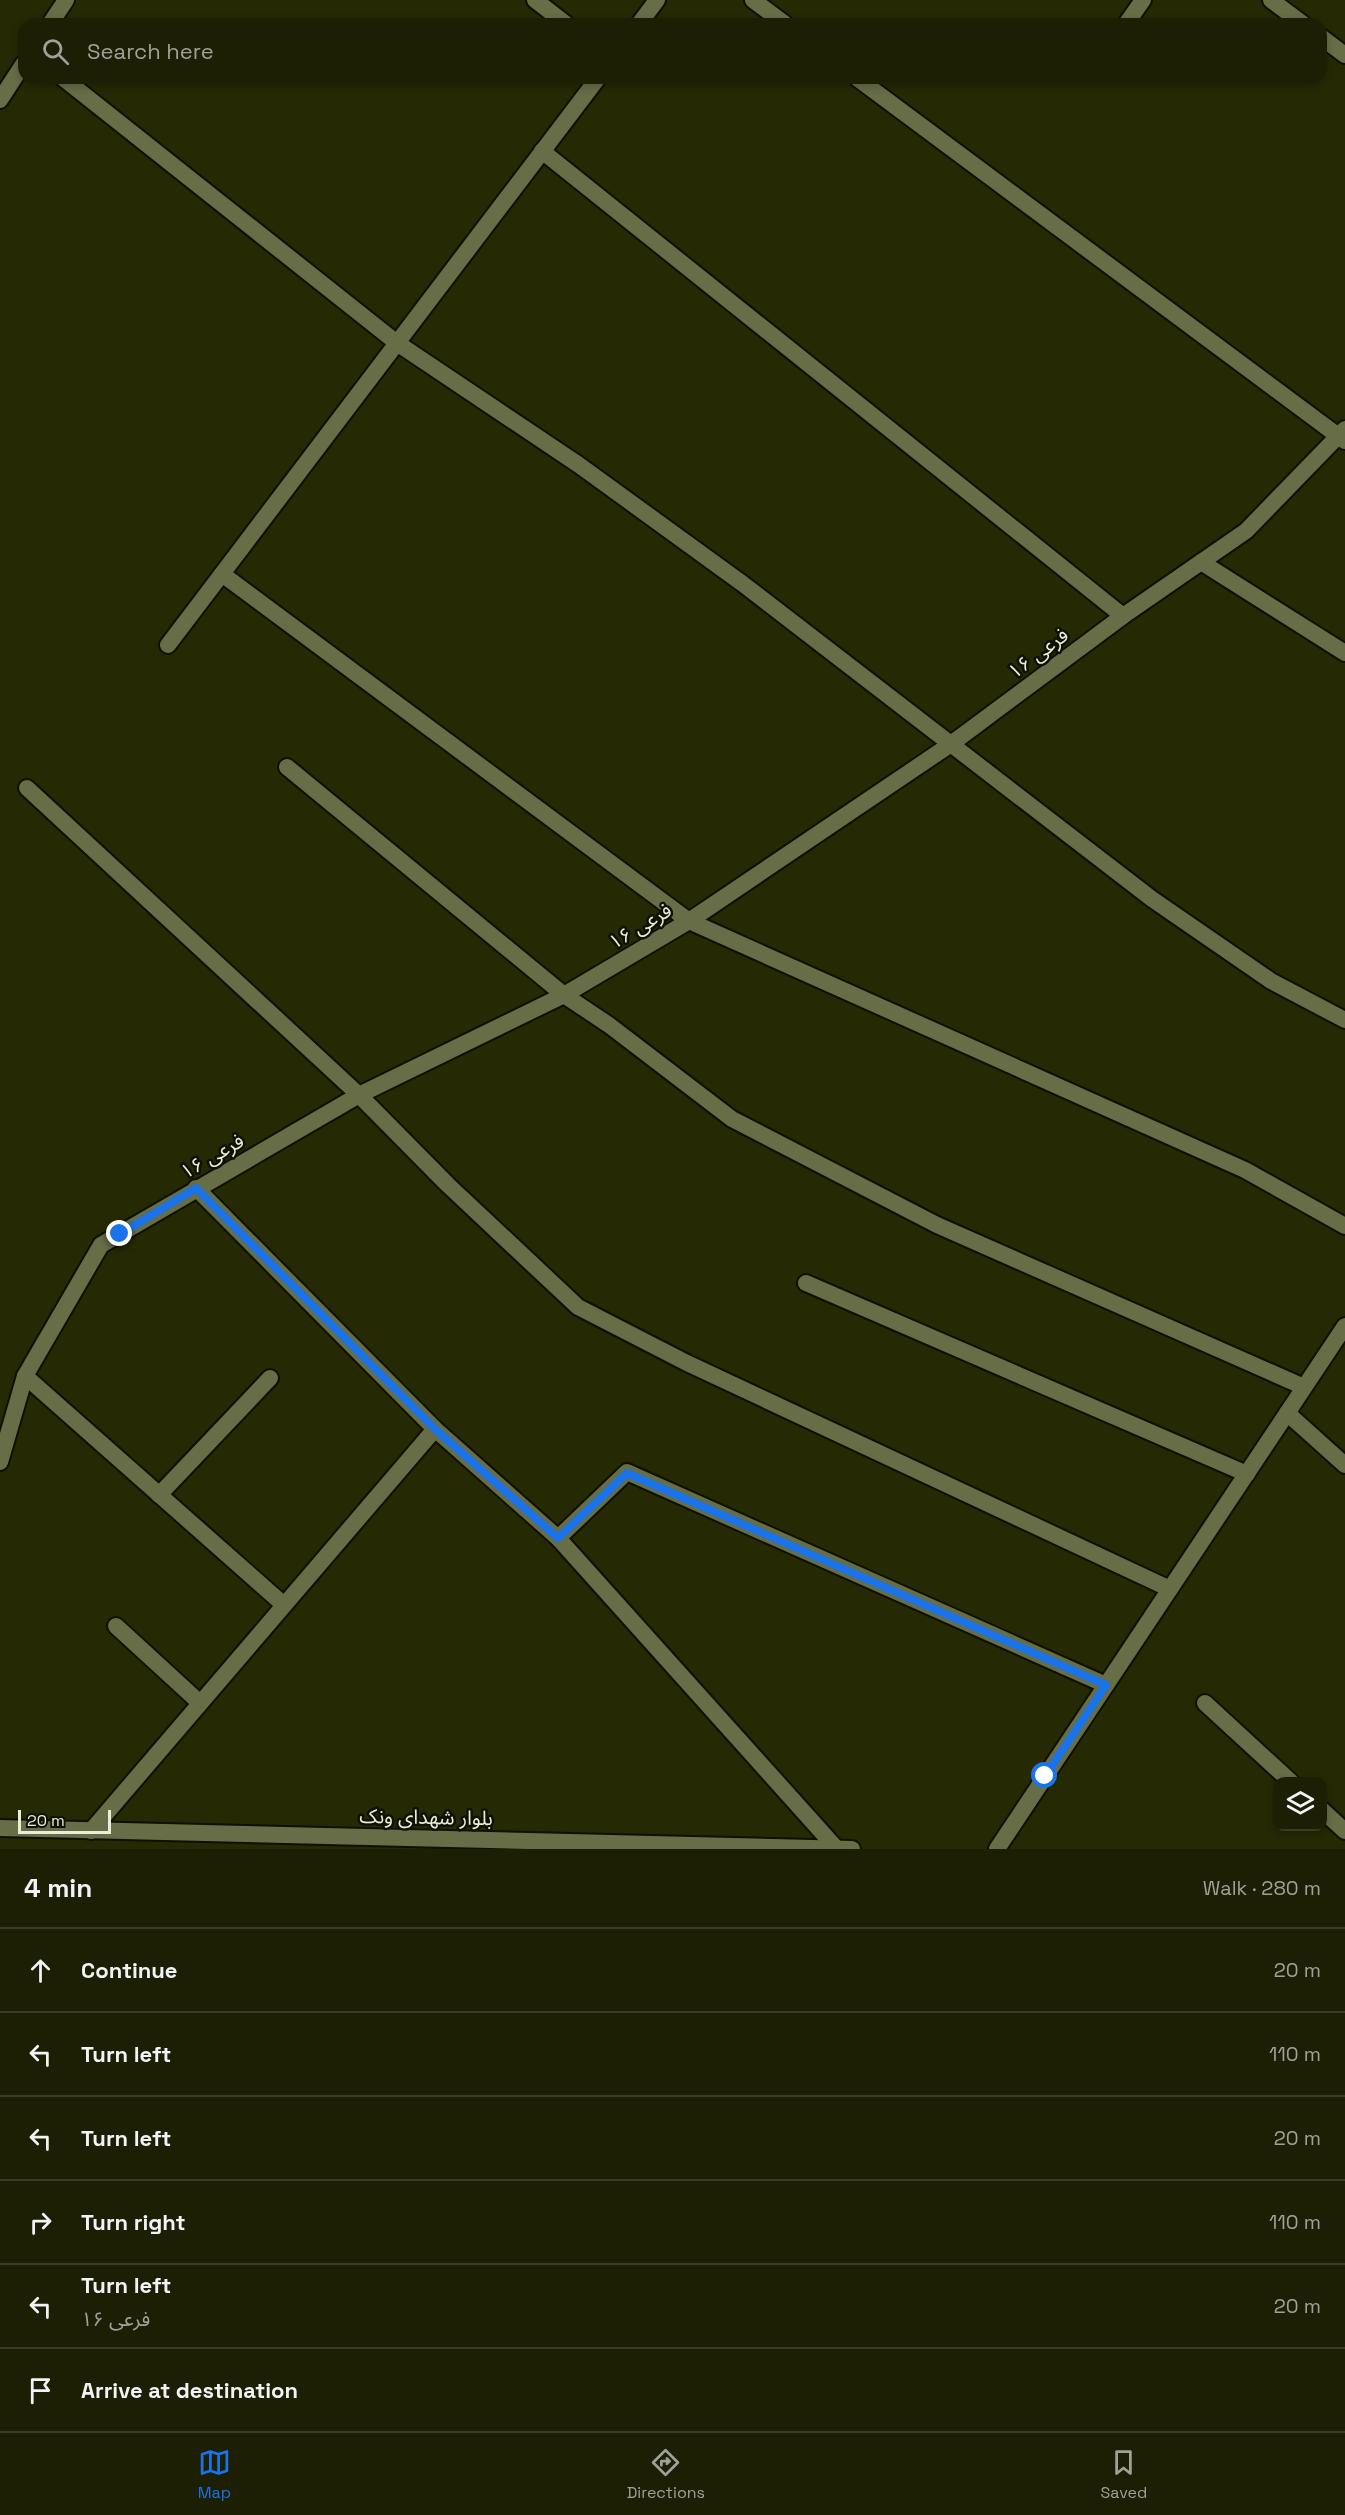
<!DOCTYPE html>
<html lang="en">
<head>
<meta charset="utf-8">
<style>
  :root { --surface:#1c1f03; --page:#25270d; --text:#f1f3f6; --muted:#a0a29a; --line:#3a3d25; --accent:#1a73e8 }
  body { margin:0; font-family:"Space Grotesk","Noto Sans Arabic",sans-serif; background:var(--page); color:var(--text) }
  .controls { position:absolute; right:18px; bottom:18px; display:grid; overflow:hidden; border-radius:12px; box-shadow:0 3px 9px #0003 }
  .controls button { width:54px; height:54px; display:grid; place-items:center; padding:0; border:0; border-bottom:2px solid var(--line); background:var(--surface); color:var(--text); font:30px sans-serif }
  .scale { position:absolute; left:18px; bottom:15px; width:93px; box-sizing:border-box; padding-left:6px; border:3px solid #eaeed9; border-top:0; font-size:16px; line-height:21px; white-space:nowrap; color:#eaeed9; -webkit-text-stroke:4px #0f1104; paint-order:stroke }
  .stop { position:absolute; width:18px; height:18px; margin:-14px; border:4px solid #1a73e8; border-radius:50%; background:#fff }
  .stop.end { background:#1a73e8; border-color:#fff; box-shadow:0 2px 6px #0008 }
  .list { margin:0; padding:0; list-style:none }
  h2 { display:flex; justify-content:space-between; align-items:center; height:78px; margin:0; padding:0 24px; font-size:26px }
  h2 small { font-size:20px; font-weight:400; color:var(--muted) }
  .list li { display:grid; grid-template-columns:39px 1fr auto; gap:18px; align-items:center; box-sizing:border-box; height:84px; padding:0 24px; border-top:2px solid var(--line) }
  .list b { display:block; font-size:22px; white-space:nowrap }
  .list p { margin:0; font-size:20px; white-space:nowrap; color:var(--muted) }
  .list em { font-size:20px; font-style:normal; color:var(--muted) }
  .icon { flex:none; width:33px; height:33px; fill:none; stroke:currentColor; stroke-width:2; stroke-linecap:round; stroke-linejoin:round }
  .map { position:relative; flex:none; width:1345px; height:1849px; overflow:hidden }
  .search { position:absolute; background:var(--surface); box-shadow:0 3px 9px #0003; left:18px; right:18px; top:18px; height:66px; display:flex; align-items:center; gap:15px; box-sizing:border-box; padding:0 21px; border-radius:18px; color:var(--muted); font-size:22px }
  .sheet { height:582px; background:var(--surface) }
  nav { display:flex; justify-content:space-around; align-items:center; box-sizing:border-box; height:84px; border-top:2px solid var(--line); background:var(--surface); font-size:16px; color:var(--muted) }
  nav a { display:grid; justify-items:center; gap:3px }
  nav .on { color:var(--accent) }
  .map>svg:first-child { display:block }
  .lines { fill:none; stroke-linecap:round; stroke-linejoin:round }
  .minor-casing { stroke:#0f1100; stroke-width:20 }
  .tertiary-casing { stroke:#0f1100; stroke-width:20 }
  .minor { stroke:#676d47; stroke-width:16 }
  .tertiary { stroke:#676d47; stroke-width:16 }
  .route { stroke:#1a73e8; stroke-width:8 }
  .labels { text-anchor:middle; dominant-baseline:central; stroke-width:5; stroke-linejoin:round; paint-order:stroke }
  .street-label { font-size:20px; fill:#eaeed9; stroke:#0f1104 }
</style>
</head>
<body>
<div class="map">
<svg width="1345" height="1849" viewBox="0 0 1345 1849">
  <rect width="100%" height="100%" fill="#252904"/>
  <g class="lines">
    <defs>
      <g id="minor">
        <path d="M535 0 566 24"/>
        <path d="M753 0 785 24"/>
        <path d="M1271 0 1303 24"/>
        <path d="M50 24 66 0"/>
        <path d="M639 24 657 0"/>
        <path d="M1126 24 1143 0"/>
        <path d="M1321 37 1345 55"/>
        <path d="M63 78 397 343 579 465 743 584 1152 899 1271 981 1345 1020"/>
        <path d="M857 78 1345 441"/>
        <path d="M0 100 24 63"/>
        <path d="M542 151 1123 616"/>
        <path d="M1201 562 1345 653"/>
        <path d="M222 574 689 921 1245 1170 1345 1226"/>
        <path d="M168 645 598 78"/>
        <path d="M287 767 564 995 609 1025 732 1119 937 1225 1304 1387"/>
        <path d="M27 788 359 1095 448 1185 578 1307 687 1363 1170 1589"/>
        <path d="M196 1188 435 1429 558 1538 627 1472 1106 1685"/>
        <path d="M806 1283 1247 1474"/>
        <path d="M25 1376 284 1605"/>
        <path d="M1287 1413 1345 1465"/>
        <path d="M159 1495 270 1378"/>
        <path d="M558 1538 837 1849"/>
        <path d="M116 1626 200 1703"/>
        <path d="M1205 1703 1291 1782"/>
        <path d="M1322 1810 1345 1831"/>
        <path d="M91 1831 435 1429"/>
        <path d="M997 1849 1345 1326"/>
      </g>
      <g id="tertiary">
        <path d="M0 1462 25 1376 101 1245 359 1095 564 995 689 921 951 744 1123 616 1246 531 1345 429"/>
        <path d="M0 1828 852 1849"/>
      </g>
    </defs>
    <use href="#minor" class="minor-casing"/>
    <use href="#tertiary" class="tertiary-casing"/>
    <use href="#minor" class="minor"/>
    <use href="#tertiary" class="tertiary"/>
  </g>
  <g class="lines">
    <path class="route" d="M120 1234 196 1188 435 1429 558 1538 627 1473 1106 1685 1045 1776"/>
  </g>
  <g class="labels">
    <g class="street-label">
      <text transform="translate(1038 653) rotate(-37)">فرعی ۱۶</text>
      <text transform="translate(640 926) rotate(-31)">فرعی ۱۶</text>
      <text transform="translate(212 1156) rotate(-30)">فرعی ۱۶</text>
      <text transform="translate(426 1817) rotate(1)">بلوار شهدای ونک</text>
    </g>
  </g>
</svg>
<div class="controls">
<button><svg class="icon" aria-label="layers" viewBox="0 0 24 24"><path d="M12 4l9 5-9 5-9-5zM3 14l9 5 9-5"/></svg></button>
</div>
<div class="scale">20 m</div>
<div class="stop" style="left:1045px;top:1776px"></div>
<div class="stop end" style="left:120px;top:1234px"></div>
<div class="search"><svg class="icon" aria-label="search" viewBox="0 0 24 24"><circle cx="10" cy="10" r="6"/><path d="M15 15l6 6"/></svg>Search here</div>
</div>
<section class="sheet">
<h2>4 min<small>Walk · 280 m</small></h2>
<ul class="list">
<li><svg class="icon" aria-label="ahead" viewBox="0 0 24 24"><path d="M12 20V5M6 11l6-6 6 6"/></svg><div><b>Continue</b></div><em>20 m</em></li>
<li><svg class="icon" aria-label="left" viewBox="0 0 24 24"><path d="M17 20v-9H6M10 6l-5 5 5 5"/></svg><div><b>Turn left</b></div><em>110 m</em></li>
<li><svg class="icon" aria-label="left" viewBox="0 0 24 24"><path d="M17 20v-9H6M10 6l-5 5 5 5"/></svg><div><b>Turn left</b></div><em>20 m</em></li>
<li><svg class="icon" aria-label="right" viewBox="0 0 24 24"><path d="M7 20v-9h11M14 6l5 5-5 5"/></svg><div><b>Turn right</b></div><em>110 m</em></li>
<li><svg class="icon" aria-label="left" viewBox="0 0 24 24"><path d="M17 20v-9H6M10 6l-5 5 5 5"/></svg><div><b>Turn left</b><p>فرعی ۱۶</p></div><em>20 m</em></li>
<li><svg class="icon" aria-label="arrive" viewBox="0 0 24 24"><path d="M6 21V4h12l-3 4 3 4H6"/></svg><div><b>Arrive at destination</b></div></li>
</ul>
</section>
<nav>
<a class="on"><svg class="icon" aria-label="map" viewBox="0 0 24 24"><path d="M3 6l6-2 6 2 6-2v14l-6 2-6-2-6 2zM9 4v14M15 6v14"/></svg>Map</a>
<a><svg class="icon" aria-label="directions" viewBox="0 0 24 24"><path d="M12 3l9 9-9 9-9-9zM9 14v-3h6M13 9l2 2-2 2"/></svg>Directions</a>
<a><svg class="icon" aria-label="saved" viewBox="0 0 24 24"><path d="M7 4h10v16l-5-4-5 4z"/></svg>Saved</a>
</nav>
</body>
</html>
